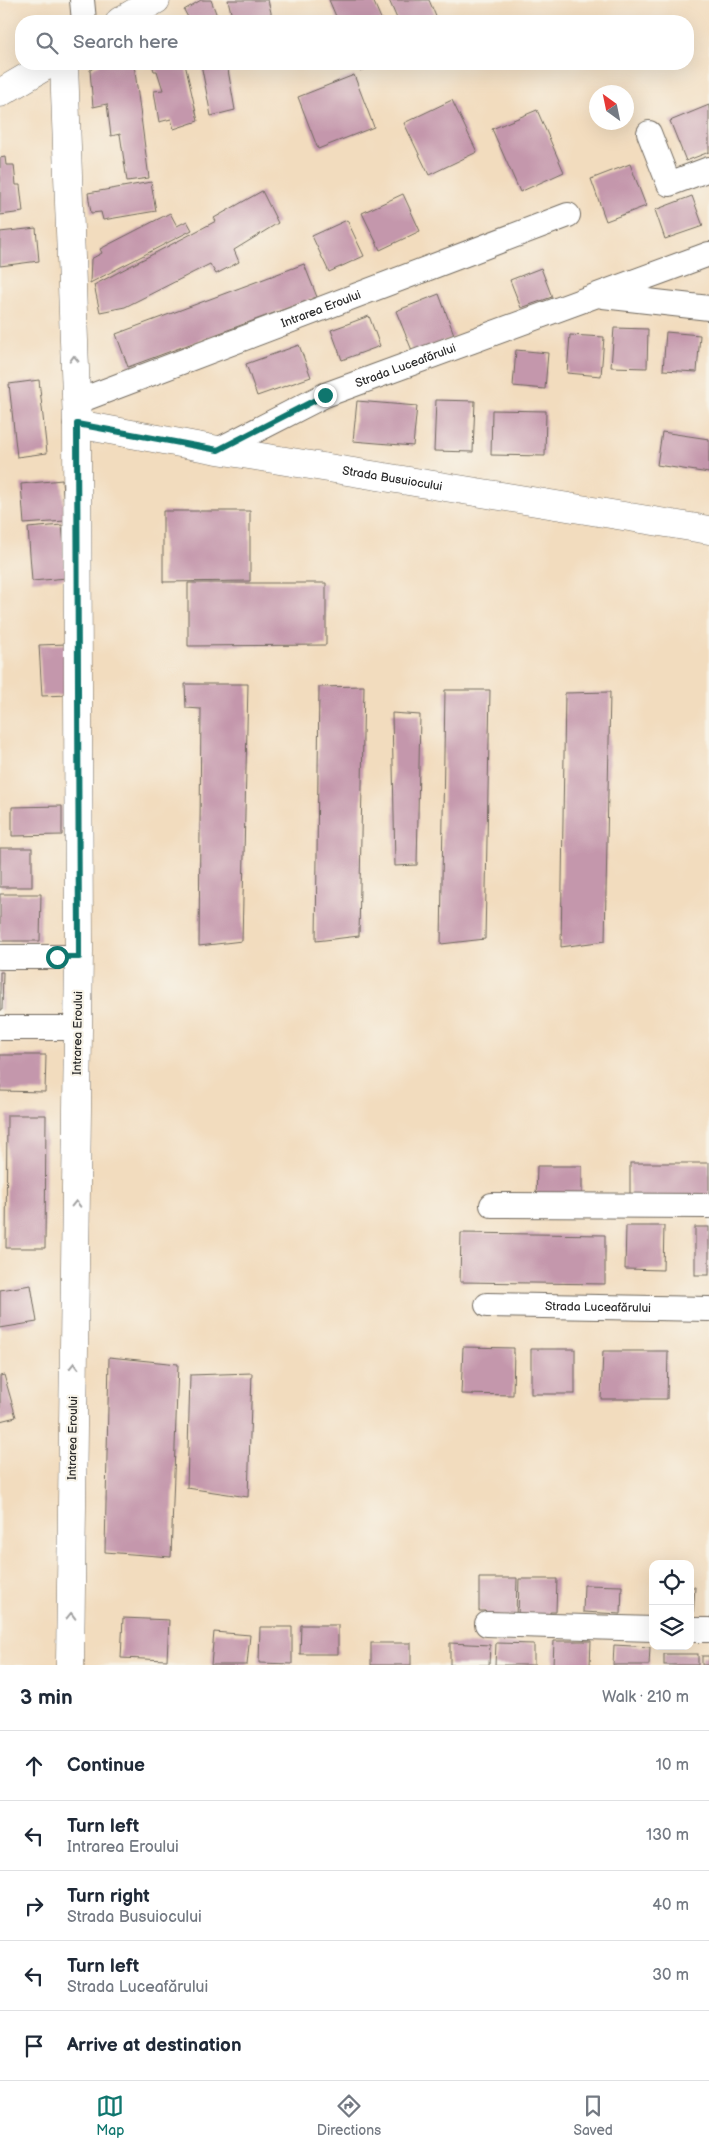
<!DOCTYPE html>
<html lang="en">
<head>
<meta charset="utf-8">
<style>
  :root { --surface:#fff; --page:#f2f2f3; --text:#1f2937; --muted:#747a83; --line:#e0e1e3; --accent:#0f766e }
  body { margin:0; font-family:"Balsamiq Sans",sans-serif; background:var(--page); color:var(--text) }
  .controls { position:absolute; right:15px; bottom:15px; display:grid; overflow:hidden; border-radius:10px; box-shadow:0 5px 20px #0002 }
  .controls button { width:45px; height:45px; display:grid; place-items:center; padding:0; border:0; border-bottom:1px solid var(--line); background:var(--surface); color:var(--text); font:25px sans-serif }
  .compass { position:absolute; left:589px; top:85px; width:45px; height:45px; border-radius:50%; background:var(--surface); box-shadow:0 5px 20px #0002; rotate:327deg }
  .stop { position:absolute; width:15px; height:15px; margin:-11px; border:4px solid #0f766e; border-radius:50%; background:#fff }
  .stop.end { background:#0f766e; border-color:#fff; box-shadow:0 1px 5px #0008 }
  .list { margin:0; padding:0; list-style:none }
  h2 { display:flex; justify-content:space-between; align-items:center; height:65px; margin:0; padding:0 20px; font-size:21px }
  h2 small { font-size:16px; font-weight:400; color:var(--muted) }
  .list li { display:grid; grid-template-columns:32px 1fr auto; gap:15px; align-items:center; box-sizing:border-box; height:70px; padding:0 20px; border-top:1px solid var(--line) }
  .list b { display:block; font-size:19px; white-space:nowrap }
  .list p { margin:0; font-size:16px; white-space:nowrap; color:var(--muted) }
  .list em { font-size:16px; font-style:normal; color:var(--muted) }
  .icon { flex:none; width:28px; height:28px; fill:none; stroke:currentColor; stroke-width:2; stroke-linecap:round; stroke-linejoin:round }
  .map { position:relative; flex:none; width:709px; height:1665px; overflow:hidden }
  .search { position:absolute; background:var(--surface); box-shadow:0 5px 20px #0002; left:15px; right:15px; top:15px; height:55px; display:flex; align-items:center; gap:12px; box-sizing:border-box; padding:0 18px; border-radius:20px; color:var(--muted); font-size:19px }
  .sheet { height:415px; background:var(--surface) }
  nav { display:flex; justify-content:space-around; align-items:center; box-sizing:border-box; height:70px; border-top:1px solid var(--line); background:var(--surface); font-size:14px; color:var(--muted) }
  nav a { display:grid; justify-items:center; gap:2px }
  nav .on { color:var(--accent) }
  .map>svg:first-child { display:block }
  .building { fill:#c497ac }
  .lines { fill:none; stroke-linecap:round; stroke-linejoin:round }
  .street-casing { stroke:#71695e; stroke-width:26 }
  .secondary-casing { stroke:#71695e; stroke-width:29 }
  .street { stroke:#fff; stroke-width:24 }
  .secondary { stroke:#fff; stroke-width:28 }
  .oneway { stroke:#a0a0a0 }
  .route { stroke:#0f766e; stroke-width:6 }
  .labels { text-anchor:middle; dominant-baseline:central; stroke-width:4.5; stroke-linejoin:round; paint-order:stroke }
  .street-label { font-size:12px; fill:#2b2b2b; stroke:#f7f3e8 }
</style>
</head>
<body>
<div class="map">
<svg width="709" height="1665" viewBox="0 0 709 1665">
  <rect width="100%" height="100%" fill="#f7f3e8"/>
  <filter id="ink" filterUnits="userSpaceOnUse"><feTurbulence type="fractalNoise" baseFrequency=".02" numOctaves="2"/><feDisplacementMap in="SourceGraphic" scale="10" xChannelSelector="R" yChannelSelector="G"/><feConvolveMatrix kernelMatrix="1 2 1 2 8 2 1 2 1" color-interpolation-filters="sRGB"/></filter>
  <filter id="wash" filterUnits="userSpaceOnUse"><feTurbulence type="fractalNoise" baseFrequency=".0096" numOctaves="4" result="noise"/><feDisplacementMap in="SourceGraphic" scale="20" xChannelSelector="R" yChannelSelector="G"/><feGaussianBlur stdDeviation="1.12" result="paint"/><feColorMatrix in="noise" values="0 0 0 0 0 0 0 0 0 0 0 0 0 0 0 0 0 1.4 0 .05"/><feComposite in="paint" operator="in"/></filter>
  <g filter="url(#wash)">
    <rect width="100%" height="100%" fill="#f2dcbe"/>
    <g id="blocks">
      <g class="building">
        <path d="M201 0H211L219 21H190L184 10Z"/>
        <path d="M228 0H268L273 21H233Z"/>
        <path d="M329 0H373L382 21H338Z"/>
        <path d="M389 0H429L437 19 431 21H398Z"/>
        <path d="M100 64H134L149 178 127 181 120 134 111 136 107 104 93 107 90 70Z"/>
        <path d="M152 64H185L198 121 174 129 171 119 159 122 154 91 163 90 157 71H154Z"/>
        <path d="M201 64H227L235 110 211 116Z"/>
        <path d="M356 64H377L360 71Z"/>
        <path d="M354 75 374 127 318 149 298 97Z"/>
        <path d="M452 100 477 152 429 175 404 123Z"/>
        <path d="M709 105V152L686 161 670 121Z"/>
        <path d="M537 110 564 172 520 192 492 129Z"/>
        <path d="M5 157 6 165H14L16 185H20L23 212 0 215V158Z"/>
        <path d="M630 164 646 206 606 221 591 179Z"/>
        <path d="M151 182 156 211 103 220 101 212 91 213 88 193Z"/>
        <path d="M262 191 278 223 234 250 239 262 216 274 210 264 125 307 100 312 94 285 216 221 214 218Z"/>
        <path d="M403 194 420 231 380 250 362 213Z"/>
        <path d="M692 196 703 226 665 239 655 210Z"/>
        <path d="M170 213 177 226 187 221 192 230 90 283 91 259 102 253 100 249Z"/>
        <path d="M347 220 364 256 329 272 312 236Z"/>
        <path d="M36 228 39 261 0 266V232Z"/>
        <path d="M304 264 317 297 128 367 116 334Z"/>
        <path d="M541 268 552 297 521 308 510 280Z"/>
        <path d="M439 294 455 337 413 353 396 311Z"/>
        <path d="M369 316 380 346 342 360 331 330Z"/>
        <path d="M614 328 648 329 647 368 611 367Z"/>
        <path d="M666 332 700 335 697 372 663 370Z"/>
        <path d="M570 335 604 337 601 376 567 373Z"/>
        <path d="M299 345 311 377 257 396 246 364Z"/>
        <path d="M516 350 548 353 545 389 513 386Z"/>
        <path d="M39 380 47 453 17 457 9 384Z"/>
        <path d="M436 400 475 401 473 452 434 451Z"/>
        <path d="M357 401 417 406 413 446 353 441Z"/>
        <path d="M492 410 546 411 545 456 491 455Z"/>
        <path d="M662 432 709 439V473L657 465Z"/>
        <path d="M62 480 65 521 24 524 21 484Z"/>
        <path d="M163 511H250V581L163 582Z"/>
        <path d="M62 525 67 578 32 581 28 528Z"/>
        <path d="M188 583H326V645L188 646Z"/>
        <path d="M66 644 69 695 42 696 39 645Z"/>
        <path d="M185 684H248L242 941 199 946 201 709 186 708Z"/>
        <path d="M364 686 359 936 316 941 319 687Z"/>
        <path d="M445 690H490L485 939 441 944Z"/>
        <path d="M610 692 605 941 561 947 565 693Z"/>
        <path d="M392 713 420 715 417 865 395 866Z"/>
        <path d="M62 806V835L12 836V807Z"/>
        <rect x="0" y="848" width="32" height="39"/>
        <path d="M0 894H41L40 941H0Z"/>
        <path d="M0 972H3L2 1010H0Z"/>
        <path d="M0 1055H46L45 1092 0 1091Z"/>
        <path d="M7 1115H46L45 1248H6Z"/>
        <rect x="630" y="1163" width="79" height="37"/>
        <path d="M537 1166H582V1199H536Z"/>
        <path d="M626 1226H664L663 1270 625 1269Z"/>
        <rect x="695" y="1227" width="14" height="48"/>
        <path d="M461 1233 605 1235V1284L460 1282Z"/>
        <path d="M31 1285 37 1322 0 1328V1290Z"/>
        <path d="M463 1347 514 1348 513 1395 461 1394Z"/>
        <rect x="531" y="1349" width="44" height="45"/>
        <path d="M603 1351H668L667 1399H601Z"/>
        <path d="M109 1357 178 1364 171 1557 105 1552Z"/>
        <path d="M252 1373 248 1497 187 1488 190 1375Z"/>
        <path d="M4 1375 16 1417 0 1421V1376Z"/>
        <path d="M479 1578H517L516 1617 485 1616V1611H479Z"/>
        <path d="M519 1579H557L556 1612H550V1618L518 1617Z"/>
        <path d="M584 1585 622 1586 621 1614 583 1612Z"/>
        <path d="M690 1587H695L693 1616H690Z"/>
        <path d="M123 1618 169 1620 167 1660 121 1658Z"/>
        <path d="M301 1625H338V1654H300Z"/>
        <path d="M260 1627H292V1664L259 1663Z"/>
        <path d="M214 1632 250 1635 247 1665H211Z"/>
        <path d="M554 1641H591L590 1665H553Z"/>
        <rect x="371" y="1643" width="40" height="22"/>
        <path d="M450 1643 490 1645 489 1665H450Z"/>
        <path d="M496 1643 534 1644V1665H495Z"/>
        <path d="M614 1645 650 1647 649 1665H613Z"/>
        <rect x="664" y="1654" width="34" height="11"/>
        <rect x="702" y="1656" width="7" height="9"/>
      </g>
    </g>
  </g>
  <g filter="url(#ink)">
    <use href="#blocks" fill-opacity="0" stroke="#71695e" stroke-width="1"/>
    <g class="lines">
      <defs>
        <g id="street">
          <path d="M82 0 84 21"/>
          <path d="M649 133 669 184 709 169"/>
          <path d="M603 296 709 308"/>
          <path id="s1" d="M76 402 568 215"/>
          <path id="s2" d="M218 450 325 395 709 254"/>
          <path d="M0 957H79"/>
          <path d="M0 1028H78"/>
          <path d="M492 1205 709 1206"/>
          <path id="s3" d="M487 1305 709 1309"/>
          <path d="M487 1624 653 1629"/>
          <path d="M690 1630H709"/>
        </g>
        <g id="secondary">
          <path d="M120 21 156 0"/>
          <path d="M64 64 77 424 79 951 70 1665"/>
          <path d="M0 93 49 64"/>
          <path id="s4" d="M77 424 218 450 709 530"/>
        </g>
      </defs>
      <use href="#street" class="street-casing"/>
      <use href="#secondary" class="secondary-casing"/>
      <use href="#street" class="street"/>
      <use href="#secondary" class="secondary"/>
    </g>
    <defs><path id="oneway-chevron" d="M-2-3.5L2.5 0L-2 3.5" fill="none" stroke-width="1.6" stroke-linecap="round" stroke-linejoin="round" transform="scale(1.25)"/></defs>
    <g class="oneway">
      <use href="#oneway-chevron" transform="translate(74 359) rotate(-92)"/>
      <use href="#oneway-chevron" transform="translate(76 1204) rotate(-89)"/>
      <use href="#oneway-chevron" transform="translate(74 1366) rotate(-89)"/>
      <use href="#oneway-chevron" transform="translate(71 1616) rotate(-89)"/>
    </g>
  </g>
  <g class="lines" filter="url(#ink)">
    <path class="route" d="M57 957H79V951L77 424 218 450 325 395"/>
  </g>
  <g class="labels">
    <g class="street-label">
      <text stroke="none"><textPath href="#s1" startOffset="262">Intrarea Eroului</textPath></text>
      <text stroke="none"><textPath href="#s2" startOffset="206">Strada Luceafărului</textPath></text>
      <text stroke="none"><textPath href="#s4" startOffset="320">Strada Busuiocului</textPath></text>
      <text transform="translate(78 1033) rotate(-89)">Intrarea Eroului</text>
      <text stroke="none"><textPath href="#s3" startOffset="111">Strada Luceafărului</textPath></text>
      <text transform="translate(73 1438) rotate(-89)">Intrarea Eroului</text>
    </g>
  </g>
</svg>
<div class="controls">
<button><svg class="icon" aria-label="locate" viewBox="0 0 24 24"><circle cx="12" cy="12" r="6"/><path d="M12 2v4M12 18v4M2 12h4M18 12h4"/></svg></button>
<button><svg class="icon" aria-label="layers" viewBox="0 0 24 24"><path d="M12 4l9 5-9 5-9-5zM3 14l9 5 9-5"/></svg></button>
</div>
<svg class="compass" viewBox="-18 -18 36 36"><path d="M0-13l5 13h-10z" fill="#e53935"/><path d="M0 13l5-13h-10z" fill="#747a83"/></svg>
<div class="stop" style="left:57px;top:957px"></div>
<div class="stop end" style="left:325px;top:395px"></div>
<div class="search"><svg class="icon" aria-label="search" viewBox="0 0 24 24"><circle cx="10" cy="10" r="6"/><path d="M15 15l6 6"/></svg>Search here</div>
</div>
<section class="sheet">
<h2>3 min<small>Walk · 210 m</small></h2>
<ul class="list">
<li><svg class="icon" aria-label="ahead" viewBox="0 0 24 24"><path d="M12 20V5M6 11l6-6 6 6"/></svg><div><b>Continue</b></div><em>10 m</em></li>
<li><svg class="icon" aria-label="left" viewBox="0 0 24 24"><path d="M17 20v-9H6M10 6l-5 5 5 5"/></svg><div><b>Turn left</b><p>Intrarea Eroului</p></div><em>130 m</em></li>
<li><svg class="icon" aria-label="right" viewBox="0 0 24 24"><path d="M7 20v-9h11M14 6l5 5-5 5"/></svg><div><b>Turn right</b><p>Strada Busuiocului</p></div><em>40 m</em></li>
<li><svg class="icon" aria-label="left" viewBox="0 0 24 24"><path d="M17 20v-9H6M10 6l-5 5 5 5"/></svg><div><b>Turn left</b><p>Strada Luceafărului</p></div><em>30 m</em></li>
<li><svg class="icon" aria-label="arrive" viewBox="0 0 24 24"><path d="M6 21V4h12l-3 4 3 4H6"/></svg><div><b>Arrive at destination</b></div></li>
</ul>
</section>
<nav>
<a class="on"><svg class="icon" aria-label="map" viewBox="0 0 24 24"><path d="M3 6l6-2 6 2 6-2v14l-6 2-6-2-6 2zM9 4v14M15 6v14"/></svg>Map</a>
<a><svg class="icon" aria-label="directions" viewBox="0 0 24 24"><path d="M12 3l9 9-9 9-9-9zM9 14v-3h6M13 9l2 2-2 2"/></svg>Directions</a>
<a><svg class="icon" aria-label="saved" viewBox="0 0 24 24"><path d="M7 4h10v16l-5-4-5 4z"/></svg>Saved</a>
</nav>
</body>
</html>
